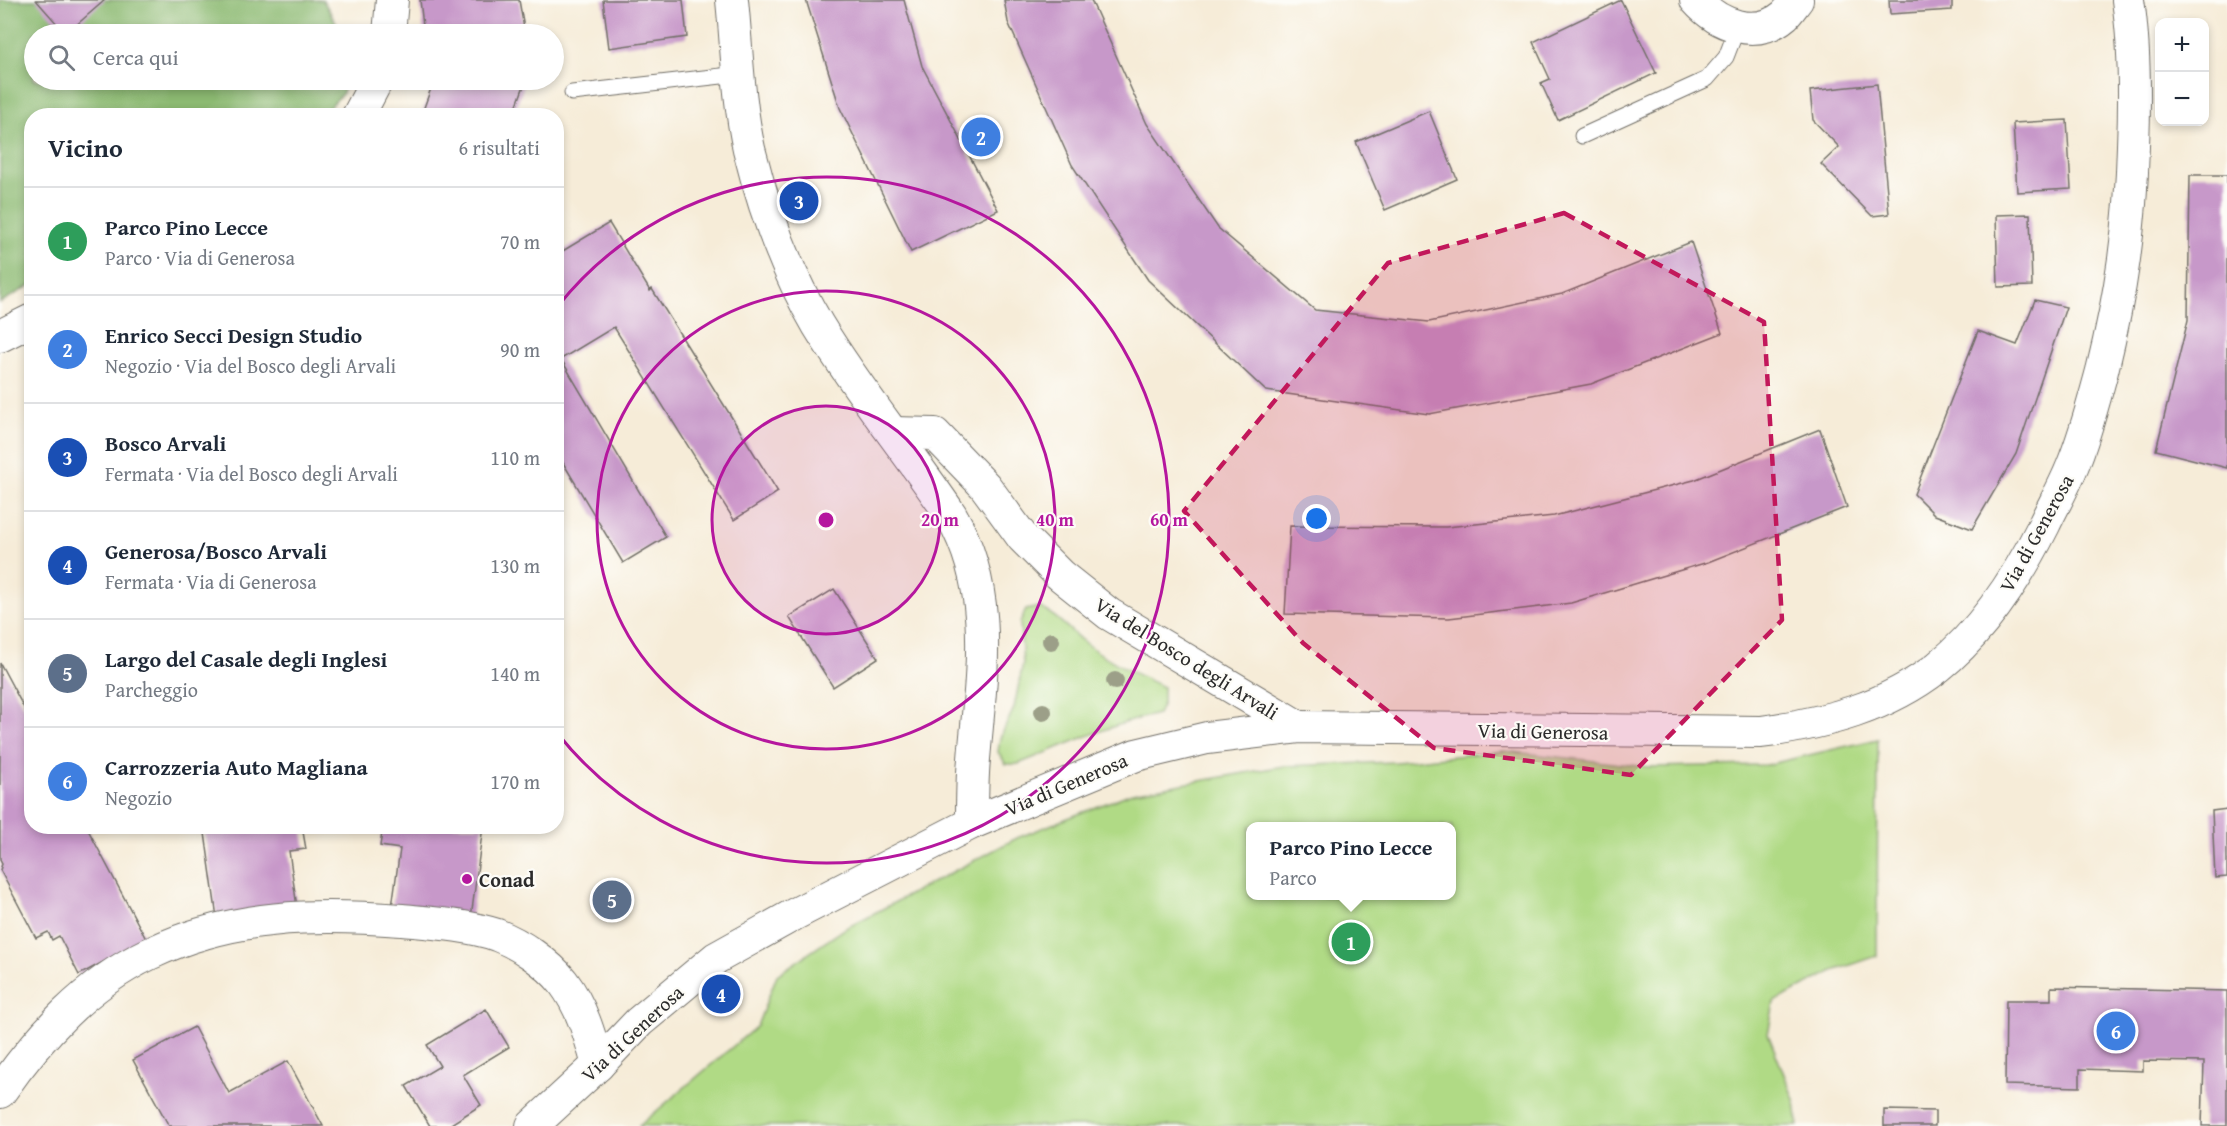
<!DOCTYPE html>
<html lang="it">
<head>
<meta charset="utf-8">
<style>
  :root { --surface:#fff; --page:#f6f6f7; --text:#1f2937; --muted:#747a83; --line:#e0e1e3; --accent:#b5179e }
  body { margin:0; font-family:"Gentium Book Plus",serif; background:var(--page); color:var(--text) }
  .controls { position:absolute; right:18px; top:18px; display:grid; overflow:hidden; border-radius:12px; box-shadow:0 3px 9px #0003 }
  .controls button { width:54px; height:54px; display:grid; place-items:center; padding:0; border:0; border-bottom:2px solid var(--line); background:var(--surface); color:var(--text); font:30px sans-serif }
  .you { position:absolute; left:1317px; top:519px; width:21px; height:21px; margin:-15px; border:4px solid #fff; border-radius:50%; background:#1a73e8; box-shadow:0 0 0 9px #1a73e833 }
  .badge { display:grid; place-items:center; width:39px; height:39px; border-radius:50%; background:var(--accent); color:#fff; font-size:20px; font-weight:700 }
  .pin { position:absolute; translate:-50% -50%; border:3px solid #fff; box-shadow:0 2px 6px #0006 }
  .popup { position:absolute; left:1246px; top:822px; width:210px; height:78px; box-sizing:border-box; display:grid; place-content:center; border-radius:12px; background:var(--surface); filter:drop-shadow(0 2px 4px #0005); font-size:20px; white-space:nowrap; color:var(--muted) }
  .popup b { font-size:22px; color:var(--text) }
  .popup::after { content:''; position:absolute; left:50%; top:100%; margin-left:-12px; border:12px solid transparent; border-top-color:var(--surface) }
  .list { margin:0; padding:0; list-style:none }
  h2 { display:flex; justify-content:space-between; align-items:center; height:78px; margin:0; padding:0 24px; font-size:26px }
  h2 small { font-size:20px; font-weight:400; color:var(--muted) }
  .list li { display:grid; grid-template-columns:39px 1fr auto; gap:18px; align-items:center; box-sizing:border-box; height:108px; padding:0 24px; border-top:2px solid var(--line) }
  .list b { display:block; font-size:22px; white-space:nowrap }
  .list p { margin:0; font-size:20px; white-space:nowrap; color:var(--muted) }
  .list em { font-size:20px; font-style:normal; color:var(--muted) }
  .icon { flex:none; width:33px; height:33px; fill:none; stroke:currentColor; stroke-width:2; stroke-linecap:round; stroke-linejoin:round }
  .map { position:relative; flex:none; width:2227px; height:1126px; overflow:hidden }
  .search { position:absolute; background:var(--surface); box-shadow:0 3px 9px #0003; left:24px; top:24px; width:540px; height:66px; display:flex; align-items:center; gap:15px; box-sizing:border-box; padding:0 21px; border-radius:33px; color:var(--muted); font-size:22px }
  .panel { position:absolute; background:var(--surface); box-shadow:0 3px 9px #0003; left:24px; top:108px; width:540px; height:726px; border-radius:24px }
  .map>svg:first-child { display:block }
  .green { fill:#b0da85; stroke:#6e8258; stroke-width:1.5; fill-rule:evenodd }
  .forest { fill:#8cba72; stroke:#5c724e; stroke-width:1.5 }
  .building { fill:#c798c9 }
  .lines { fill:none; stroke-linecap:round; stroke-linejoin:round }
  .service-casing { stroke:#726f68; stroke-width:17 }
  .minor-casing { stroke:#726f68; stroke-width:34 }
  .service { stroke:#fff; stroke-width:15 }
  .minor { stroke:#fff; stroke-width:32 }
  .tree { fill:#9c9f88 }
  .marked { fill:#c2185b; fill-opacity:0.2; stroke:#c2185b; stroke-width:4.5; stroke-dasharray:12 8; stroke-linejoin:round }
  .ring { fill:none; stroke:#b5179e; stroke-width:3 }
  .poi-dot { fill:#b5179e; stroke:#fdfcf7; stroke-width:2 }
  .labels { text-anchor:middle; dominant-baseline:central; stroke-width:4.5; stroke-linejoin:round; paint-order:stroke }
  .street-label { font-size:20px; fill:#2b2b2b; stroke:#fdfcf7 }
  .poi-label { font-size:20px; font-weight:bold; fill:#2b2b2b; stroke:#fdfcf7; text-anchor:start }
  .centre { fill:#b5179e; stroke:#fdfcf7; stroke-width:3 }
  .ring-label { font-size:18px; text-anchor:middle; font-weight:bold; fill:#b5179e; stroke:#fdfcf7; stroke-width:4.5; stroke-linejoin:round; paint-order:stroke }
</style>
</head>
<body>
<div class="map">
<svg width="2227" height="1126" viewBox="0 0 2227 1126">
  <rect width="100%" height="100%" fill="#fdfcf7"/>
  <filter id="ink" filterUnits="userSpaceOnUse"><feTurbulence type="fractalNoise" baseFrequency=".0167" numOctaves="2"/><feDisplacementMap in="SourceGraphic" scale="12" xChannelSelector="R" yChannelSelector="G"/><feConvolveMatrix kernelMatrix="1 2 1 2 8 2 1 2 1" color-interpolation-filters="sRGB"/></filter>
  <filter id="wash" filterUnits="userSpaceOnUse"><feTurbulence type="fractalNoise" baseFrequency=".008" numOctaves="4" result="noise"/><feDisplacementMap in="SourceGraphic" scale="24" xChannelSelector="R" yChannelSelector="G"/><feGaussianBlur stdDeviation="1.35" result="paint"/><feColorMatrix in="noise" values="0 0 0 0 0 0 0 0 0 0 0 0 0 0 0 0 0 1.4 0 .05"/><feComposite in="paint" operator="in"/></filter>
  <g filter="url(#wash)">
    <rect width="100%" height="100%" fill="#f6ecd8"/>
    <g class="green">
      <path d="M1039 607C1056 615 1066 627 1080 639 1104 659 1135 673 1163 687V703L1158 714C1108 725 1064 746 1018 764H1006L998 752 1000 738 1014 708 1023 663 1020 622 1026 610Z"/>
      <path d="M1878 739 1877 956 1833 971 1774 1002 1768 1034 1795 1102 1798 1126H639L757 1026 777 975 846 928 1017 838 1132 793 1284 766 1396 762 1504 751 1648 767 1766 765ZM1250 826H1452V896H1250Z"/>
    </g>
    <path class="forest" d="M0 0H323L343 34H34V80H346L343 93 322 115 32 116 31 285 0 303Z"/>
    <g id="blocks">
      <g class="building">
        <path d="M36 0H105L66 34Z"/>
        <path d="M420 0H519L525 34H424Z"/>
        <path d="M603 0H683L687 37 609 48Z"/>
        <path d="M806 0H904L922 66 998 210 911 252 840 108Z"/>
        <path d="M1004 0H1091L1147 124 1218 228 1315 310 1429 322 1562 294 1691 242 1722 333 1591 384 1429 414 1266 391 1148 280 1072 165 1008 22Z"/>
        <path d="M1621 0 1656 73 1558 120 1541 83 1550 79 1533 42Z"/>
        <path d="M1889 0H1952V10L1890 14Z"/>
        <path d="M434 80H526L513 116H421Z"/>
        <path d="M1877 84 1889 214 1872 216 1821 164 1839 147 1813 120 1810 91Z"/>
        <path d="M1429 111 1457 179 1385 210 1356 142Z"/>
        <path d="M2067 120 2071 189 2017 192 2013 123Z"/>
        <path d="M2190 175H2227V468L2156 450 2188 320Z"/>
        <path d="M2030 214 2032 286 1998 287 1996 215Z"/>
        <path d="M609 223 650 291 652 289 778 492 734 520 614 327 561 359 666 537 623 563 556 451V255Z"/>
        <path d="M2035 300 2066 307 2016 454 1972 529 1935 515 1914 494 1978 331 2017 345Z"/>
        <path d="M1820 429 1847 507 1708 562 1571 603 1449 618 1285 614 1290 526 1446 527 1554 516 1694 480Z"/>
        <path d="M834 589 878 658 833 687 789 617Z"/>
        <path d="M0 663 32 723V826H86L146 939 79 975 59 936 52 940 48 932 36 938 0 870 2 864 0 860Z"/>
        <path d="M2227 809V877L2215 878 2212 811Z"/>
        <path d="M204 826H302L306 849 289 851 297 907 217 918Z"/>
        <path d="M383 826H483L471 918 392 907 400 849 380 846Z"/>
        <path d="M2051 987 2227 991V1126H2202L2204 1062 2143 1061V1071L2080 1069V1087L2005 1085 2006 1000H2051Z"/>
        <path d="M486 1009 509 1047 463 1075 481 1105 448 1126H430L406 1086 440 1066 427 1045Z"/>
        <path d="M194 1027 229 1093 288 1061 323 1126H169L133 1060Z"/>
        <path d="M1884 1110 1935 1111V1126H1884Z"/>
      </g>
    </g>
  </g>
  <g filter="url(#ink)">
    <use href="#blocks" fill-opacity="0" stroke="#726f68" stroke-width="1.5"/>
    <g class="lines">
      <defs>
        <g id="service">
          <path d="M572 93 739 74"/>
          <path d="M1582 136 1707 79 1726 57 1738 26"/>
        </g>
        <g id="minor">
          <path d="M732 0C737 49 738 100 749 149 764 210 786 271 818 325 858 391 908 451 951 515 996 594 981 674 974 759 972 780 972 802 972 823"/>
          <path d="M1696 0C1718 25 1756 40 1785 15 1789 11 1793 5 1797 0"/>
          <path d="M389 34 392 0"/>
          <path d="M358 116 377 80"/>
          <path d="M0 336 32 320"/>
          <path d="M893 433 935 434 985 486 1023 538 1060 575 1109 614 1299 727"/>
          <path d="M0 1092C39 1036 86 984 149 954 166 946 185 938 204 933 268 914 336 915 402 920 433 923 467 925 497 935 520 944 548 963 563 982 582 1007 590 1036 598 1065"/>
          <path d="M532 1126 598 1065 639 1022 716 958 795 914 972 823 1136 755 1207 738 1299 727 1761 732C1825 723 1886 708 1938 667 1984 630 2018 577 2044 525 2053 506 2064 487 2072 467 2085 436 2093 404 2102 371 2121 294 2131 226 2133 146 2135 97 2135 48 2128 0"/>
        </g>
      </defs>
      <use href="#service" class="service-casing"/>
      <use href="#minor" class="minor-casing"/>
      <use href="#service" class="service"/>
      <use href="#minor" class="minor"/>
    </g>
    <g class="tree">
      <circle cx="1051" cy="641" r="9"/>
      <circle cx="1115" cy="681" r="9"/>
      <circle cx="1043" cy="712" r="9"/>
    </g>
  </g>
  <path class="marked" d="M1564 213 1764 322 1782 620 1631 775 1434 748 1303 643 1184 511 1388 263Z"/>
  <circle cx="826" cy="520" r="114" fill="#b5179e" fill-opacity=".12"/>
  <g class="ring">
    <circle cx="826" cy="520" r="114"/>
    <circle cx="826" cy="520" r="229"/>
    <path d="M558 306A343 343 0 1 1 558 734"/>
  </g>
  <circle class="poi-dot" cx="467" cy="879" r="6"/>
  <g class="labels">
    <g class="street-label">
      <text transform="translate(2036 533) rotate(-61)">Via di Generosa</text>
      <text transform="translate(1187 658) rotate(32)">Via del Bosco degli Arvali</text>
      <text transform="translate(1543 731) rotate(1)">Via di Generosa</text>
      <text transform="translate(1066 784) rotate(-23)">Via di Generosa</text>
      <text transform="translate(632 1033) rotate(-43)">Via di Generosa</text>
    </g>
    <g class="poi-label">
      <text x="479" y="879">Conad</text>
    </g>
  </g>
  <circle cx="826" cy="520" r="9" class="centre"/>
  <g class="ring-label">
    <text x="940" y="526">20 m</text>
    <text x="1055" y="526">40 m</text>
    <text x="1169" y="526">60 m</text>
  </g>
</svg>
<div class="controls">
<button>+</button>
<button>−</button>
</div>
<div class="you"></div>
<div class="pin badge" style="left:1351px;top:942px;background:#2e9e5b">1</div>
<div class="popup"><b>Parco Pino Lecce</b>Parco</div>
<div class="pin badge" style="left:981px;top:137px;background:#3f7fe0">2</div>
<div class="pin badge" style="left:799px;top:201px;background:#1a4fb4">3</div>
<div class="pin badge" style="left:721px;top:994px;background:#1a4fb4">4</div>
<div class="pin badge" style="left:612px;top:900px;background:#5c6f8a">5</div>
<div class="pin badge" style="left:2116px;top:1031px;background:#3f7fe0">6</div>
<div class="search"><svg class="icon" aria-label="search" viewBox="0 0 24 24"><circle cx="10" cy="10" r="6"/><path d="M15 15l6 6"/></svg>Cerca qui</div>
<section class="panel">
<h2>Vicino<small>6 risultati</small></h2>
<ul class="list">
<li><span class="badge" style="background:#2e9e5b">1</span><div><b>Parco Pino Lecce</b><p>Parco · Via di Generosa</p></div><em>70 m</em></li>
<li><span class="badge" style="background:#3f7fe0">2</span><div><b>Enrico Secci Design Studio</b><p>Negozio · Via del Bosco degli Arvali</p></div><em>90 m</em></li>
<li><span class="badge" style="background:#1a4fb4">3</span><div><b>Bosco Arvali</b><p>Fermata · Via del Bosco degli Arvali</p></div><em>110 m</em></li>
<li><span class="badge" style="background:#1a4fb4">4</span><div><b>Generosa/Bosco Arvali</b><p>Fermata · Via di Generosa</p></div><em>130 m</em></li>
<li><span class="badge" style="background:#5c6f8a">5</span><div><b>Largo del Casale degli Inglesi</b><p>Parcheggio</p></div><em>140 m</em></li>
<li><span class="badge" style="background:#3f7fe0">6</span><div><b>Carrozzeria Auto Magliana</b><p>Negozio</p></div><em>170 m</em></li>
</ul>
</section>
</div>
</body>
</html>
